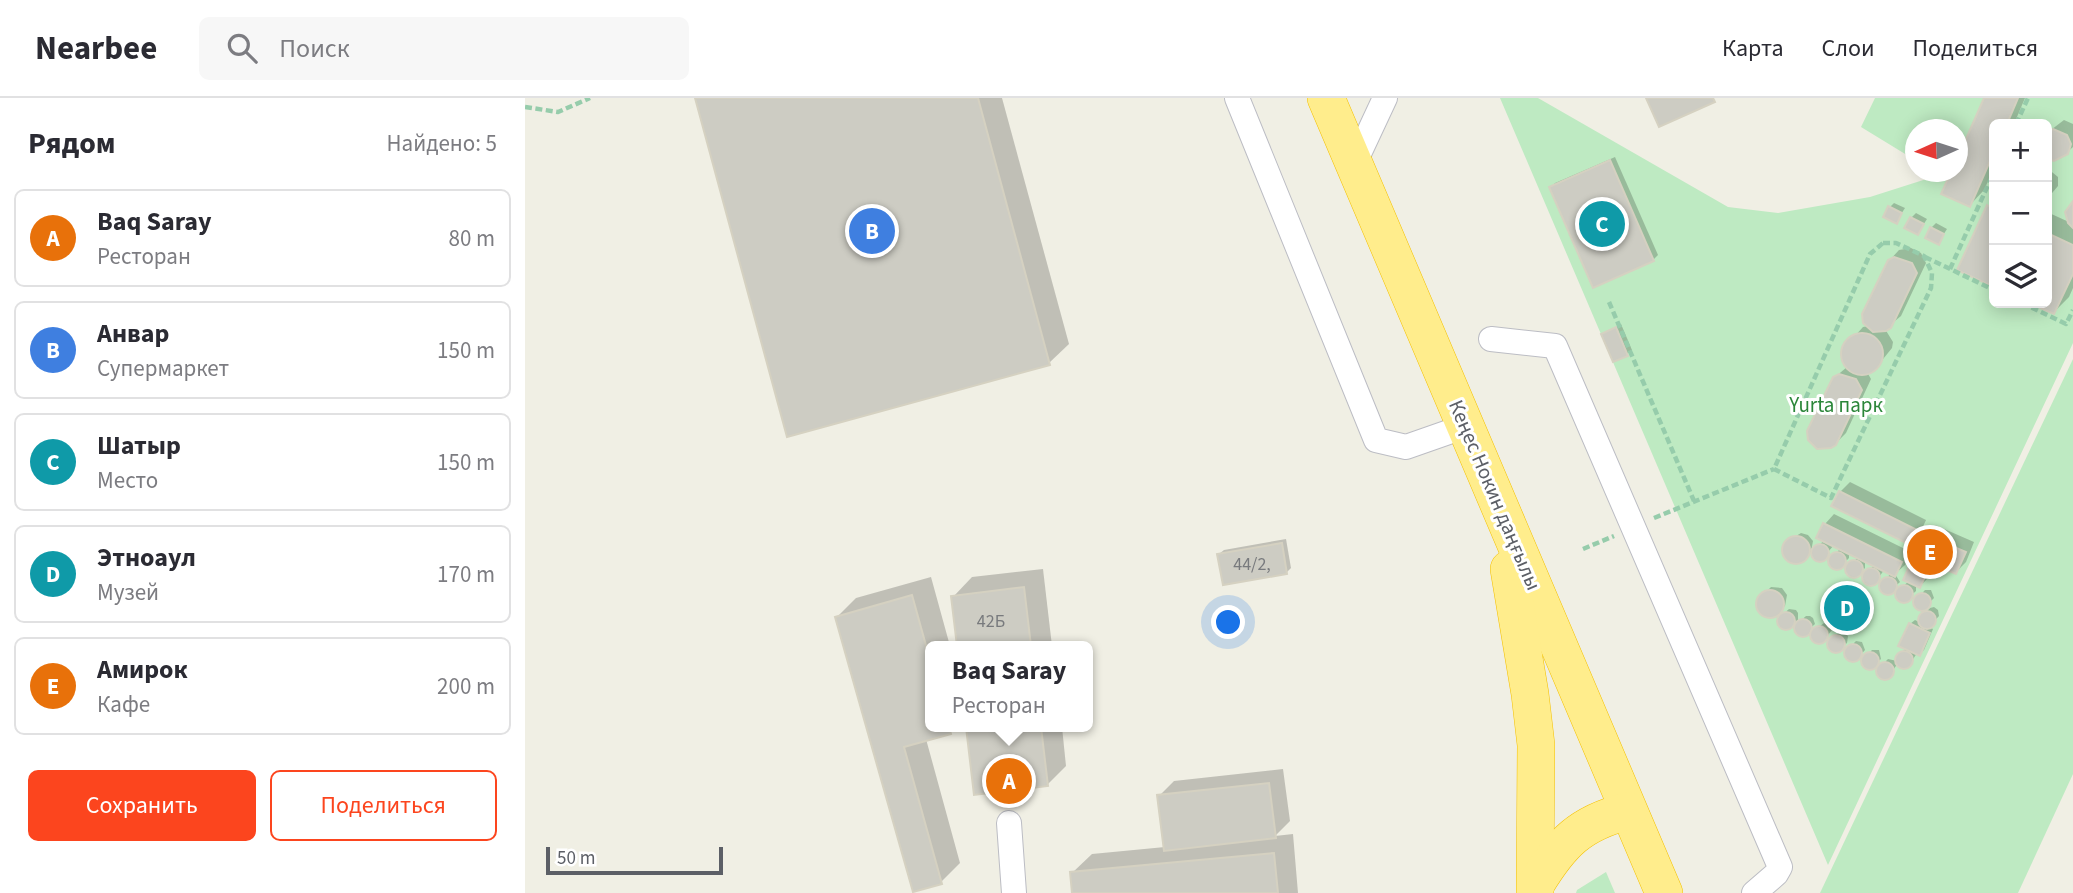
<!DOCTYPE html>
<html lang="ru">
<head>
<meta charset="utf-8">
<style>
  :root { --surface:#fff; --page:#f7f7f7; --text:#2b2b33; --muted:#7c7c81; --line:#e1e1e2; --accent:#fc451e }
  body { margin:0; font-family:"Source Sans 3",sans-serif; background:var(--page); color:var(--text) }
  .controls { position:absolute; right:21px; top:21px; display:grid; overflow:hidden; border-radius:10px; box-shadow:0 4px 18px #0003 }
  .controls button { width:63px; height:63px; display:grid; place-items:center; padding:0; border:0; border-bottom:2px solid var(--line); background:var(--surface); color:var(--text); font:35px sans-serif }
  .compass { position:absolute; left:1380px; top:21px; width:63px; height:63px; border-radius:50%; background:var(--surface); box-shadow:0 4px 18px #0003; rotate:267deg }
  .scale { position:absolute; left:21px; bottom:18px; width:177px; box-sizing:border-box; padding-left:7px; border:4px solid #5c5f66; border-top:0; font-size:19px; line-height:24px; white-space:nowrap; color:#5c5f66; -webkit-text-stroke:5px #fff; paint-order:stroke }
  .you { position:absolute; left:704px; top:525px; width:24px; height:24px; margin:-18px; border:5px solid #fff; border-radius:50%; background:#1a73e8; box-shadow:0 0 0 10px #1a73e833 }
  .badge { display:grid; place-items:center; width:46px; height:46px; border-radius:50%; background:var(--accent); color:#fff; font-size:23px; font-weight:700 }
  .pin { position:absolute; translate:-50% -50%; border:4px solid #fff; box-shadow:0 2px 7px #0006 }
  .popup { position:absolute; left:400px; top:543px; width:168px; height:91px; box-sizing:border-box; display:grid; place-content:center; border-radius:10px; background:var(--surface); filter:drop-shadow(0 2px 5px #0005); font-size:23px; white-space:nowrap; color:var(--muted) }
  .popup b { font-size:26px; color:var(--text) }
  .popup::after { content:''; position:absolute; left:50%; top:100%; margin-left:-14px; border:14px solid transparent; border-top-color:var(--surface) }
  .list { margin:0; padding:0; list-style:none }
  h2 { display:flex; justify-content:space-between; align-items:center; height:91px; margin:0; padding:0 28px; font-size:30px }
  h2 small { font-size:23px; font-weight:400; color:var(--muted) }
  .list li { display:grid; grid-template-columns:46px 1fr auto; gap:21px; align-items:center; box-sizing:border-box; height:98px; margin:0 14px 14px; padding:0 14px; border:2px solid var(--line); border-radius:10px }
  .list b { display:block; font-size:26px; white-space:nowrap }
  .list p { margin:0; font-size:23px; white-space:nowrap; color:var(--muted) }
  .list em { font-size:23px; font-style:normal; color:var(--muted) }
  .actions { display:flex; gap:14px; padding:21px 28px }
  .actions a { flex:1; padding:16px 0; border:2px solid var(--accent); border-radius:10px; text-align:center; font-size:24px; color:var(--accent) }
  .actions .main { background:var(--accent); color:#fff }
  .icon { flex:none; width:38px; height:38px; fill:none; stroke:currentColor; stroke-width:2; stroke-linecap:round; stroke-linejoin:round }
  .map { position:relative; flex:none; width:1548px; height:795px; overflow:hidden }
  header { display:flex; align-items:center; gap:42px; box-sizing:border-box; height:98px; padding:0 35px; background:var(--surface); border-bottom:2px solid var(--line) }
  header strong { font-size:33px }
  nav { display:flex; gap:38px; margin-inline-start:auto; font-size:24px }
  .search { width:490px; height:63px; background:var(--page); display:flex; align-items:center; gap:18px; box-sizing:border-box; padding:0 24px; border-radius:10px; color:var(--muted); font-size:26px }
  main { display:flex }
  aside { flex:1; background:var(--surface) }
  .map>svg:first-child { display:block }
  .green { fill:#beeac2; fill-rule:evenodd }
  .shadow { fill:#0003 }
  .building { fill:#cdccc3; stroke:#d5d1c1; stroke-width:2 }
  .lines { fill:none; stroke-linecap:round; stroke-linejoin:round }
  .minor-casing { stroke:#bcbdc4; stroke-width:26 }
  .highway-casing { stroke:#f4c000; stroke-width:38 }
  .path { stroke:#96ccab; stroke-width:4.5; stroke-dasharray:7 3.5; stroke-linecap:butt }
  .minor { stroke:#fff; stroke-width:24 }
  .highway { stroke:#ffed8c; stroke-width:37 }
  .labels { text-anchor:middle; dominant-baseline:central; stroke-width:6; stroke-linejoin:round; paint-order:stroke }
  .number-label { font-size:18px; fill:#787a7d }
  .park-label { font-size:21px; fill:#2b8639; stroke:#fff }
  .street-label { font-size:21px; fill:#5c5f66; stroke:#fff }
</style>
</head>
<body>
<header>
<strong>Nearbee</strong>
<div class="search"><svg class="icon" aria-label="search" viewBox="0 0 24 24"><circle cx="10" cy="10" r="6"/><path d="M15 15l6 6"/></svg>Поиск</div>
<nav><a>Карта</a><a>Слои</a><a>Поделиться</a></nav>
</header>
<main>
<aside>
<h2>Рядом<small>Найдено: 5</small></h2>
<ul class="list">
<li><span class="badge" style="background:#e8710a">A</span><div><b>Baq Saray</b><p>Ресторан</p></div><em>80 m</em></li>
<li><span class="badge" style="background:#3f7fe0">B</span><div><b>Анвар</b><p>Супермаркет</p></div><em>150 m</em></li>
<li><span class="badge" style="background:#0f9aa8">C</span><div><b>Шатыр</b><p>Место</p></div><em>150 m</em></li>
<li><span class="badge" style="background:#0f9aa8">D</span><div><b>Этноаул</b><p>Музей</p></div><em>170 m</em></li>
<li><span class="badge" style="background:#e8710a">E</span><div><b>Амирок</b><p>Кафе</p></div><em>200 m</em></li>
</ul>
<div class="actions"><a class="main">Сохранить</a><a>Поделиться</a></div>
</aside>
<div class="map">
<svg width="1548" height="795" viewBox="0 0 1548 795">
  <rect width="100%" height="100%" fill="#f0efe4"/>
  <g class="green">
    <path d="M975 0H1013L1203 109 1253 115 1345 99 1414 77 1410 74H1433V32H1391L1390 62 1336 29 1350 0H1548V245L1303 767ZM1469 26H1522V205H1469Z"/>
    <path d="M1548 261V676L1493 795H1295Z"/>
    <path d="M1081 774 1090 795H1051L1052 792Z"/>
  </g>
  <g class="shadow">
    <path d="M171 0H477L544 246 524 265Z"/>
    <path d="M1461 0H1500L1489 26H1469V70L1459 92 1445 107 1418 95 1428 74H1433V63Z"/>
    <path d="M1539 22 1548 26V49L1538 58 1529 61 1522 57V35Z"/>
    <path d="M1090 59 1133 157 1128 162 1026 90 1030 85Z"/>
    <path d="M1522 70 1533 79V88L1522 101Z"/>
    <path d="M1469 102V187L1435 171 1463 108Z"/>
    <path d="M1369 105 1380 110 1371 124 1365 109Z"/>
    <path d="M1548 106V190L1544 199 1529 214 1508 205H1522V114L1544 124 1542 115Z"/>
    <path d="M1391 115 1402 121 1393 135 1386 120Z"/>
    <path d="M1411 125 1422 131 1413 145 1406 130Z"/>
    <path d="M1386 150 1396 155 1401 165 1376 218 1360 231 1368 244 1367 250 1350 271 1342 274 1346 281 1321 335 1310 346 1309 280 1322 269 1318 257 1319 250 1338 229 1344 228 1364 163 1374 152Z"/>
    <path d="M1096 226 1107 252 1102 256 1078 236Z"/>
    <path d="M1325 384 1401 422 1395 435 1385 445 1315 394Z"/>
    <path d="M1309 416 1386 454 1380 467 1370 476 1375 484 1364 494H1360L1356 487 1366 475 1359 472 1350 485 1343 486 1339 478 1349 467 1340 462V470L1335 475 1328 478 1325 476 1323 470 1333 459 1324 454V460L1314 470 1310 469 1306 464V460L1316 450 1309 447 1297 461 1291 460 1289 451 1300 442V426Z"/>
    <path d="M1410 427 1449 444 1441 464 1431 474 1410 465 1405 478 1395 488 1391 486V493L1380 503 1376 502 1373 500V493L1384 483 1381 481 1400 437Z"/>
    <path d="M1276 435 1283 437 1288 443 1286 454 1274 463H1267L1260 454 1263 443Z"/>
    <path d="M761 441 766 470 762 474 694 456 699 452Z"/>
    <path d="M518 471 527 548H433L428 499 447 479Z"/>
    <path d="M406 479 425 548H405V629H430L425 634 401 641 435 765 416 784 312 519 331 500Z"/>
    <path d="M1246 489 1257 490 1262 497 1260 508 1248 517 1237 514 1234 508 1235 500Z"/>
    <path d="M1400 492H1406L1409 500 1399 510 1391 507 1390 503Z"/>
    <path d="M1409 509 1413 512 1414 518 1404 529 1408 531 1399 552 1394 556 1392 555 1385 566 1376 569 1373 565 1364 578 1358 579 1353 571 1363 561 1372 563 1374 557 1381 550 1385 526 1390 522 1396 525 1395 521 1400 515 1405 510Z"/>
    <path d="M1264 511 1271 512 1273 515V525L1281 518H1285L1288 520 1290 526 1279 536 1272 533 1270 524 1263 529H1259L1255 526V519Z"/>
    <path d="M1299 525 1305 528 1307 532 1298 543 1294 544 1288 541 1290 532Z"/>
    <path d="M1314 534H1318L1323 538 1322 545 1312 553 1308 552 1304 545Z"/>
    <path d="M1331 543 1337 544 1340 552 1332 561H1325L1322 558V552Z"/>
    <path d="M1347 552H1354L1356 561 1346 570H1342L1339 567V560Z"/>
    <path d="M443 629H537L541 668 522 687 450 695Z"/>
    <path d="M758 671 765 723 750 738 768 736 773 795H549L547 775 567 756 640 749 634 698 649 683Z"/>
  </g>
  <g class="building">
    <path d="M170 0H453L525 267 262 339Z"/>
    <path d="M1121 0H1188L1190 4 1134 29Z"/>
    <path d="M1459 0H1493L1482 26H1469V54L1445 109 1416 96 1426 74H1433V59Z"/>
    <path d="M1528 31 1542 37 1546 46 1543 56 1529 63 1522 61V33Z"/>
    <path d="M1085 62 1129 163 1068 190 1024 89Z"/>
    <path d="M1548 103V130L1543 125 1540 114Z"/>
    <path d="M1462 107 1469 111V189L1432 172Z"/>
    <path d="M1363 108 1377 115 1372 126 1358 119Z"/>
    <path d="M1385 119 1399 126 1393 137 1379 130Z"/>
    <path d="M1405 129 1419 136 1414 147 1400 140Z"/>
    <path d="M1522 135 1548 147V176L1529 216 1504 205H1522Z"/>
    <path d="M1369 159 1387 165 1392 175 1366 230 1361 233 1348 234 1338 225 1337 216 1363 162Z"/>
    <path d="M1091 229 1103 258 1088 264 1076 236Z"/>
    <circle cx="1337" cy="256" r="21"/>
    <path d="M1314 276 1331 281 1337 292 1311 347 1306 350 1292 351 1283 342 1282 333 1308 279Z"/>
    <path d="M1314 393 1392 432 1385 447 1306 408Z"/>
    <path d="M1298 425 1377 464 1370 479 1291 440Z"/>
    <path d="M1398 436 1441 454 1431 476 1406 465 1395 490 1378 482Z"/>
    <circle cx="1271" cy="452" r="14"/>
    <path d="M757 445 762 476 698 487 692 456Z"/>
    <circle cx="1295" cy="455" r="9"/>
    <circle cx="1312" cy="463" r="9"/>
    <circle cx="1329" cy="471" r="9"/>
    <circle cx="1346" cy="479" r="9"/>
    <circle cx="1363" cy="488" r="9"/>
    <circle cx="1379" cy="496" r="9"/>
    <path d="M499 489 506 548H432L426 498Z"/>
    <circle cx="1245" cy="506" r="14"/>
    <circle cx="1397" cy="504" r="9"/>
    <path d="M387 497 405 562V629H424L426 636 379 649 417 786 388 794 310 519Z"/>
    <circle cx="1402" cy="522" r="9"/>
    <circle cx="1261" cy="523" r="9"/>
    <circle cx="1278" cy="530" r="9"/>
    <path d="M1384 525 1405 535 1395 558 1373 548Z"/>
    <circle cx="1294" cy="537" r="9"/>
    <circle cx="1311" cy="546" r="9"/>
    <circle cx="1328" cy="555" r="9"/>
    <circle cx="1379" cy="562" r="9"/>
    <circle cx="1345" cy="563" r="9"/>
    <circle cx="1360" cy="573" r="9"/>
    <path d="M441 629H516L523 688 449 697Z"/>
    <path d="M744 685 751 740 639 753 632 697Z"/>
    <path d="M749 755 753 795H547L545 774Z"/>
  </g>
  <g class="lines">
    <defs>
      <g id="minor">
        <path d="M712 0 851 342 881 349 941 328"/>
        <path d="M832 72 831 62 860 0"/>
        <path d="M966 241 1030 248 1255 769 1251 776 1229 795"/>
        <path d="M484 725 489 795"/>
      </g>
      <g id="highway">
        <path d="M801 0 1139 795"/>
        <path d="M984 471 1005 596 1011 647 1010 795"/>
        <path d="M1011 786C1036 745 1055 725 1103 713"/>
      </g>
    </defs>
    <use href="#minor" class="minor-casing"/>
    <use href="#highway" class="highway-casing"/>
    <g class="path">
      <path d="M0 9 33 14 65 0"/>
      <path d="M1491 26 1503 0"/>
      <path d="M1358 145H1371L1399 158 1407 175 1406 190 1306 400 1249 371 1345 156Z"/>
      <path d="M1400 159 1469 192"/>
      <path d="M1425 171 1469 74"/>
      <path d="M1084 204 1169 403"/>
      <path d="M1497 205 1541 226 1548 212"/>
      <path d="M1129 420 1249 371"/>
      <path d="M1058 451 1089 438"/>
    </g>
    <use href="#minor" class="minor"/>
    <use href="#highway" class="highway"/>
  </g>
  <g class="labels">
    <g class="number-label">
      <text x="727" y="466">44/2,</text>
      <text x="466" y="523">42Б</text>
    </g>
    <g class="park-label">
      <text x="1311" y="307">Yurta парк</text>
    </g>
    <g class="street-label">
      <text transform="translate(970 397) rotate(67)">Кеңес Нокин даңғылы</text>
    </g>
  </g>
</svg>
<div class="controls">
<button>+</button>
<button>−</button>
<button><svg class="icon" aria-label="layers" viewBox="0 0 24 24"><path d="M12 4l9 5-9 5-9-5zM3 14l9 5 9-5"/></svg></button>
</div>
<svg class="compass" viewBox="-18 -18 36 36"><path d="M0-13l5 13h-10z" fill="#e53935"/><path d="M0 13l5-13h-10z" fill="#7c7c81"/></svg>
<div class="scale">50 m</div>
<div class="you"></div>
<div class="pin badge" style="left:484px;top:683px;background:#e8710a">A</div>
<div class="popup"><b>Baq Saray</b>Ресторан</div>
<div class="pin badge" style="left:347px;top:133px;background:#3f7fe0">B</div>
<div class="pin badge" style="left:1077px;top:126px;background:#0f9aa8">C</div>
<div class="pin badge" style="left:1322px;top:510px;background:#0f9aa8">D</div>
<div class="pin badge" style="left:1405px;top:454px;background:#e8710a">E</div>
</div>
</main>
</body>
</html>
